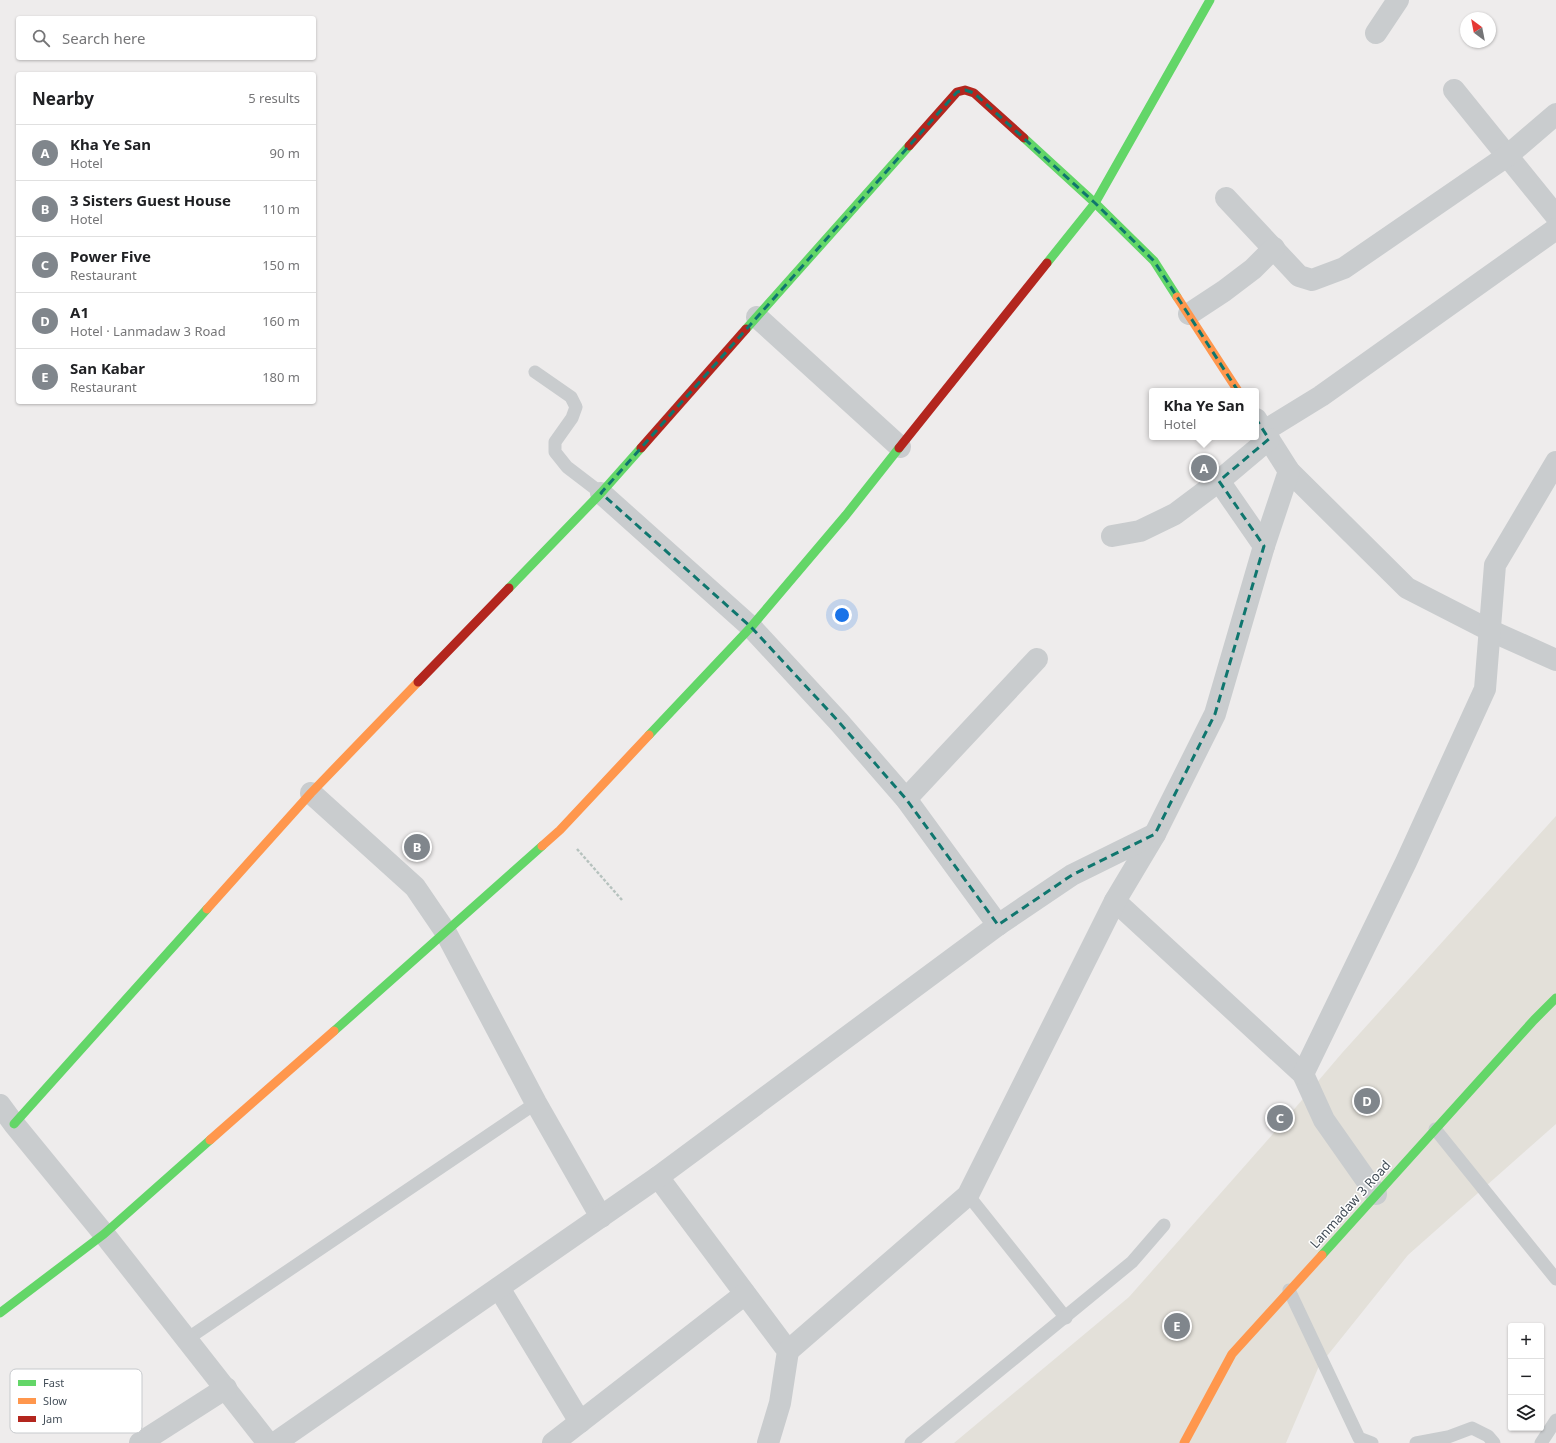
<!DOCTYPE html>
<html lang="en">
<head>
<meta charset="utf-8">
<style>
  :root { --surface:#fff; --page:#f6f6f6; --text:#202124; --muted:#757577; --line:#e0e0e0; --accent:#80868c }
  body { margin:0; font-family:"Noto Sans",sans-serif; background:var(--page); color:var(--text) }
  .controls { position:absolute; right:12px; bottom:12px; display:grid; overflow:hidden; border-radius:4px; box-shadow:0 1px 3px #0004 }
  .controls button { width:36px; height:36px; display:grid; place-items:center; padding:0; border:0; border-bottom:1px solid var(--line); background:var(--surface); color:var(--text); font:20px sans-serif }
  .compass { position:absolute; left:1460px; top:12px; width:36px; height:36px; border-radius:50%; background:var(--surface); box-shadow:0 1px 3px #0004; rotate:328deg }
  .you { position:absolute; left:842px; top:615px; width:14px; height:14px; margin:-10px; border:3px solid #fff; border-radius:50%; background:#1a73e8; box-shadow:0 0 0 6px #1a73e833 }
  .badge { display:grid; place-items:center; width:26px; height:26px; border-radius:50%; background:var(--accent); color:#fff; font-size:13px; font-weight:700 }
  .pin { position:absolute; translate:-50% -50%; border:2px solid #fff; box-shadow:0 1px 4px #0006 }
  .popup { position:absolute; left:1149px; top:388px; width:110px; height:52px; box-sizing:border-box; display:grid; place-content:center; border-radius:4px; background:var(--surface); filter:drop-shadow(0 1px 3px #0005); font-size:13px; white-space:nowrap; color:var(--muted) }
  .popup b { font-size:15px; color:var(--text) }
  .popup::after { content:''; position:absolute; left:50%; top:100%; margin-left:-8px; border:8px solid transparent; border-top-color:var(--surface) }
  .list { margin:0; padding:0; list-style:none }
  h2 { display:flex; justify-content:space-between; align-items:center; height:52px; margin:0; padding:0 16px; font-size:17px }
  h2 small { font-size:13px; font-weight:400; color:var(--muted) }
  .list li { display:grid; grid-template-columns:26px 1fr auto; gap:12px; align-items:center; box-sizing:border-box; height:56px; padding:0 16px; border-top:1px solid var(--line) }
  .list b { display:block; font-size:15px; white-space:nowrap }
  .list p { margin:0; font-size:13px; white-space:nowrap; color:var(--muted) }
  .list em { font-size:13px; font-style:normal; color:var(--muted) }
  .icon { flex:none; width:22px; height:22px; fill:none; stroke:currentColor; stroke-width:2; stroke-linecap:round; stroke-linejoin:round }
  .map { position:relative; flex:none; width:1556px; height:1443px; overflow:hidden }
  .search { position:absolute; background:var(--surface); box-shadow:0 1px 3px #0004; left:16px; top:16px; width:300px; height:44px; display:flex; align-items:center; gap:10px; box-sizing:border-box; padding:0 14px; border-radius:4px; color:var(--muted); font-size:15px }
  .panel { position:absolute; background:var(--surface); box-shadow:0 1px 3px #0004; left:16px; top:72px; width:300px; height:332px; border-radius:4px }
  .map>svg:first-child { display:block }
  .commercial { fill:#e3e0d9 }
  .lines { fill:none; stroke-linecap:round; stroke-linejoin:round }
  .path { stroke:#b6c2be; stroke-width:2.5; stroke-dasharray:3 2; stroke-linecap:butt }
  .lane { stroke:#c9ccce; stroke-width:13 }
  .street { stroke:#c9ccce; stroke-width:22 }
  .fast { stroke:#63d668; stroke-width:9 }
  .slow { stroke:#ff974d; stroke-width:9 }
  .jam { stroke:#b3261e; stroke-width:9 }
  .marked { fill:none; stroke:#0f766e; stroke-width:3; stroke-dasharray:8 5; stroke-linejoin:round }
  .labels { text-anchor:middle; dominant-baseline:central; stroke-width:3; stroke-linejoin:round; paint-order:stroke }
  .street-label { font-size:13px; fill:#444f59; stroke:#fff }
  .key { fill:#fff; stroke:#c7cacd; stroke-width:1 }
  .key-label { font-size:11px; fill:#444f59 }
</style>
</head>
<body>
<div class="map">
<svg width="1556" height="1443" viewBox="0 0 1556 1443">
  <rect width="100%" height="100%" fill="#eeecec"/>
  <path class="commercial" d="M1556 816V1124L1408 1255 1319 1366 1286 1443H954L1129 1297 1279 1127 1342 1053Z"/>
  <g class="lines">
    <path class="path" d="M577 849 622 900"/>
    <g class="lane">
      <path d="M535 372 571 397 576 407 572 418 555 442V452L567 467 601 493"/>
      <path d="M1435 1129 1556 1279"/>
      <path d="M968 1195 1066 1318"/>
      <path d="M1289 1290 1359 1438 1372 1443"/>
      <path d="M187 1339 536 1103"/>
      <path d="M911 1443 1132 1262 1164 1225"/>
      <path d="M1416 1443 1448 1437 1472 1428 1488 1436 1494 1443"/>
      <path d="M1541 1443 1556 1420"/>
    </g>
    <g class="street">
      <path d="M1376 33 1398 0"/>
      <path d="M1454 90 1556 216"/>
      <path d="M1226 198 1299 276 1312 280 1344 268 1507 156 1556 114"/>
      <path d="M1189 314 1224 291 1253 269 1274 248"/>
      <path d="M757 317 900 447"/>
      <path d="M1256 419 1289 471 1407 588 1489 630 1556 660"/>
      <path d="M1264 431 1321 396 1556 229"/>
      <path d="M1219 481 1264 546"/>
      <path d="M601 493 751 627 839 722 906 799 998 925"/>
      <path d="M1112 536 1140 531 1175 514 1219 481 1269 439"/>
      <path d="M311 793 415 887 445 931 536 1103 601 1217"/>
      <path d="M906 799 1037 659"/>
      <path d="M1115 901 1303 1074 1324 1120 1376 1194"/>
      <path d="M1303 1074 1406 862 1485 689 1495 565 1556 462"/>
      <path d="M0 1105 14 1124 104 1234 268 1443"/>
      <path d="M658 1177 788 1351 780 1403 768 1443"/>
      <path d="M499 1288 580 1422"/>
      <path d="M788 1351 968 1195 1115 901 1155 834 1215 714 1264 546 1289 471"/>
      <path d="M140 1443 226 1388"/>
      <path d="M275 1443 658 1177 998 925 1072 875 1155 834"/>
      <path d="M553 1443 745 1294"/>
    </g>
    <g class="fast">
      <path d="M1024 138 1095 203 1154 261 1177 297"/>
      <path d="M1047 263 1095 203 1210 0"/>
      <path d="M746 329 909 146"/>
      <path d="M509 588 601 493 641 448"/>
      <path d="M649 735 751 627 846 515 899 448"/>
      <path d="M334 1031 542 846"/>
      <path d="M14 1124 207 909"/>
      <path d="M1322 1255 1534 1020 1556 998"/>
      <path d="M0 1313 104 1234 210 1140"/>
    </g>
    <g class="slow">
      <path d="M1177 297 1238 391"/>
      <path d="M542 846 560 830 649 735"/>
      <path d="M207 909 311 793 418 682"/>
      <path d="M210 1140 334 1031"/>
      <path d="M1184 1443 1232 1354 1322 1255"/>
    </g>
    <g class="jam">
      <path d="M909 146 957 92 965 90 974 93 1024 138"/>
      <path d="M641 448 746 329"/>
      <path d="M899 448 1047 263"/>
      <path d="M418 682 509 588"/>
    </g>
  </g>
  <path class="marked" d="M965 90 974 93 1095 203 1154 261 1269 439 1219 481 1264 546 1215 714 1155 834 1072 875 998 925 906 799 839 722 751 627 601 493 957 92Z"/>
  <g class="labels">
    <g class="street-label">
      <text transform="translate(1350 1204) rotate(-48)">Lanmadaw 3 Road</text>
    </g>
  </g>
  <rect x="10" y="1369" width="132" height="64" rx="6" class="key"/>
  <rect x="18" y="1380" width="18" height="6" fill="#63d668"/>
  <rect x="18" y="1398" width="18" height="6" fill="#ff974d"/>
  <rect x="18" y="1416" width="18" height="6" fill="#b3261e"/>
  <g class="key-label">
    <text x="43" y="1387">Fast</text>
    <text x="43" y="1405">Slow</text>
    <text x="43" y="1423">Jam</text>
  </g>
</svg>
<div class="controls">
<button>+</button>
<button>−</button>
<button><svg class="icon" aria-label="layers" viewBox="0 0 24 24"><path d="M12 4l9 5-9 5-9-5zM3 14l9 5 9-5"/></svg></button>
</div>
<svg class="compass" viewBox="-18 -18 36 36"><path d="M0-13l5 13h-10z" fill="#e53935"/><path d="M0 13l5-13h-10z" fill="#757577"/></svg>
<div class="you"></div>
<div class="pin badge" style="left:1204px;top:468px">A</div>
<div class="popup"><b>Kha Ye San</b>Hotel</div>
<div class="pin badge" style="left:417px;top:847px">B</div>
<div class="pin badge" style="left:1280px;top:1118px">C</div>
<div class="pin badge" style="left:1367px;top:1101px">D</div>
<div class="pin badge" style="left:1177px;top:1326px">E</div>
<div class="search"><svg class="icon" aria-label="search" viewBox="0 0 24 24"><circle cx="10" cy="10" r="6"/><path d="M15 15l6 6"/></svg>Search here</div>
<section class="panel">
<h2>Nearby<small>5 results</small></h2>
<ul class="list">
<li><span class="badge">A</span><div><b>Kha Ye San</b><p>Hotel</p></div><em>90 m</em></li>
<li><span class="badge">B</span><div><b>3 Sisters Guest House</b><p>Hotel</p></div><em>110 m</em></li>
<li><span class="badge">C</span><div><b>Power Five</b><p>Restaurant</p></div><em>150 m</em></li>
<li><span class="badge">D</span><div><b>A1</b><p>Hotel · Lanmadaw 3 Road</p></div><em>160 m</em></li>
<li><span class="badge">E</span><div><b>San Kabar</b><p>Restaurant</p></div><em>180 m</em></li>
</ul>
</section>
</div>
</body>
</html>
